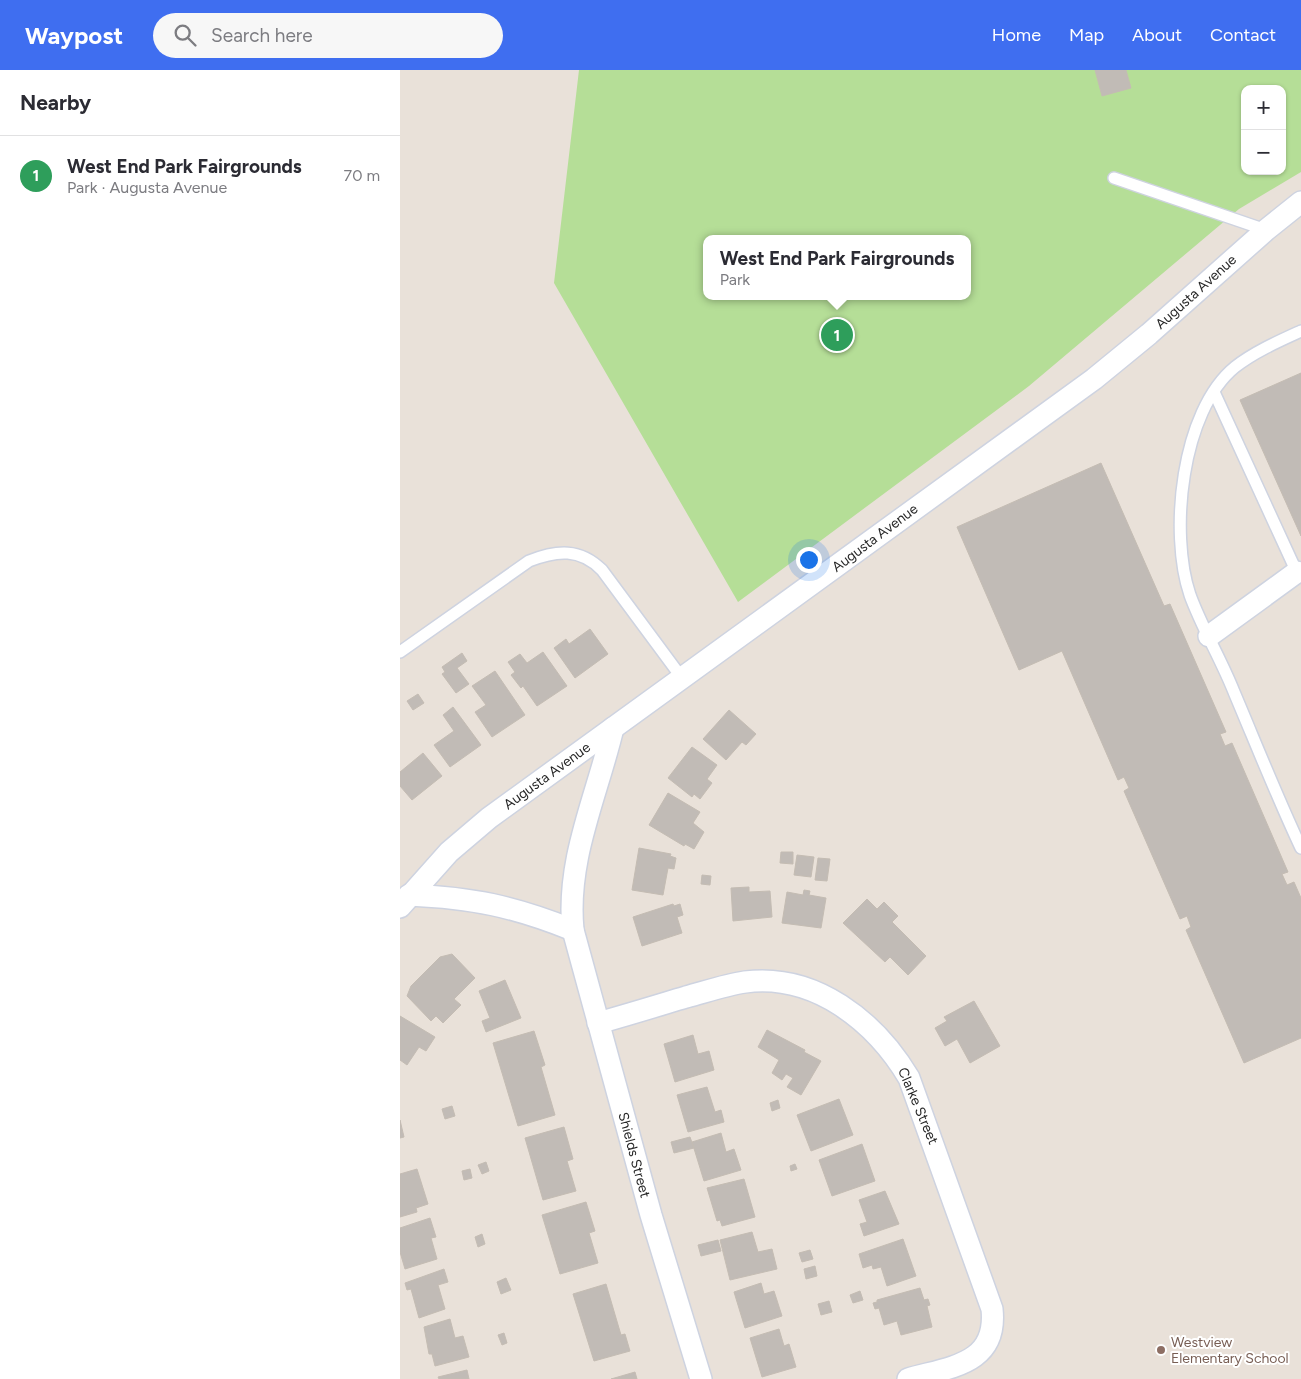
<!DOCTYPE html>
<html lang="en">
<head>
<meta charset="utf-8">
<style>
  :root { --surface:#fff; --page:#f7f7f7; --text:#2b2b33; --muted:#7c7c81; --line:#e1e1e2; --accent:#3f6ef0 }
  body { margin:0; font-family:Figtree,sans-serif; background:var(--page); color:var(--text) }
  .controls { position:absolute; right:15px; top:15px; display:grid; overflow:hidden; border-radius:10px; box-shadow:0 1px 4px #0004 }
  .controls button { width:45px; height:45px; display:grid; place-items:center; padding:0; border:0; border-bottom:1px solid var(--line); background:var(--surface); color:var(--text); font:25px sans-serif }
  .you { position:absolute; left:408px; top:489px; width:18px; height:18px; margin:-12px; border:4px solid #fff; border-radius:50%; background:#1a73e8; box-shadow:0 0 0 8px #1a73e833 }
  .badge { display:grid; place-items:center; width:32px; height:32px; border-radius:50%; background:var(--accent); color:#fff; font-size:16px; font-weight:700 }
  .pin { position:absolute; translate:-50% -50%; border:2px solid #fff; box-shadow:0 1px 5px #0006 }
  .popup { position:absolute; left:303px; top:165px; width:268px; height:65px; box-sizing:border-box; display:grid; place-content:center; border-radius:10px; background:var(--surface); filter:drop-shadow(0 1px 4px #0005); font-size:16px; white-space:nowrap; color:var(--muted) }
  .popup b { font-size:19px; color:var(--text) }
  .popup::after { content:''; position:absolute; left:50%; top:100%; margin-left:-10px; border:10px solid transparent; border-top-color:var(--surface) }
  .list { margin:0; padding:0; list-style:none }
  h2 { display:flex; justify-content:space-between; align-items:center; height:65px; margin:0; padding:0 20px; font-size:21px }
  h2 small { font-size:16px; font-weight:400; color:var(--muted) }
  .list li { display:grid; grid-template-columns:32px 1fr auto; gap:15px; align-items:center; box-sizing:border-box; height:80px; padding:0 20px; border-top:1px solid var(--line) }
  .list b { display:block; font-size:19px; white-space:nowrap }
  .list p { margin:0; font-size:16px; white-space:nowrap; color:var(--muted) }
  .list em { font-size:16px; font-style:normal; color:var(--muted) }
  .icon { flex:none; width:28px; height:28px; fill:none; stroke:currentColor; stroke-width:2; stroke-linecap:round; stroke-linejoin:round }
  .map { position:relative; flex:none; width:901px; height:1309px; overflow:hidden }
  header { display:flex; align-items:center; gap:30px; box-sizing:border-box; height:70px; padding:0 25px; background:var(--accent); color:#fff }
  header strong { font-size:24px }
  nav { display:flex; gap:28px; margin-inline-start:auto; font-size:18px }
  .search { width:350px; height:45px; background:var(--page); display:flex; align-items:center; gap:12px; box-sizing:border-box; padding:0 18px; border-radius:28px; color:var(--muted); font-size:19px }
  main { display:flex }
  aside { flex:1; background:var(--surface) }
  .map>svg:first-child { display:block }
  .green { fill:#b5de97; fill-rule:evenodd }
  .building { fill:#c1bbb6; stroke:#c4bcb3 }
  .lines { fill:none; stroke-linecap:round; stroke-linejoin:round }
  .lane-casing { stroke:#ced3e0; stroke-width:14 }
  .street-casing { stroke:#ced3e0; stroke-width:24 }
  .lane { stroke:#fff; stroke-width:11 }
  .street { stroke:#fff; stroke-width:21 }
  .education-dot { fill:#8d6e63; stroke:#fff; stroke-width:2 }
  .labels { text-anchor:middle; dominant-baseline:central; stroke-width:4; stroke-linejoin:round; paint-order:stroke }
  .street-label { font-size:14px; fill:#272727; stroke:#fff }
  .education-label { font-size:14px; fill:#785e54; stroke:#fff; text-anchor:start }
</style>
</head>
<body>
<header>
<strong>Waypost</strong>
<div class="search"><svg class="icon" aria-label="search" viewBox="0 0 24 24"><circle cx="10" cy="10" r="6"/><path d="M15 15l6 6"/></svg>Search here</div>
<nav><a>Home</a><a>Map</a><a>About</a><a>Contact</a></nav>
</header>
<main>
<aside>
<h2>Nearby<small></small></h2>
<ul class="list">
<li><span class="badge" style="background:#2e9e5b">1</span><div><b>West End Park Fairgrounds</b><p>Park · Augusta Avenue</p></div><em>70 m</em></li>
</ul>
</aside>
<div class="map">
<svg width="901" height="1309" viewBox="0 0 901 1309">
  <rect width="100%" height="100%" fill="#e9e1d9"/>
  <path class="green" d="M179 0H901V102L839 139 629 316 338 532 154 213ZM845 19H882V101H845ZM307 169H567V226H307Z"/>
  <g class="building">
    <path d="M695 0H726L731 18 702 26Z"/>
    <path d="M901 303V466L840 330Z"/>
    <path d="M701 393 764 536 770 534 826 662 820 664 825 676 832 673 888 802 882 804 887 815 894 812 901 828V968L844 993 786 860 791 857 787 846 780 849 724 721 729 718 724 707 718 710 662 581 619 600 557 457Z"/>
    <path d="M190 559 208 584 175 608 154 578 166 569 169 574Z"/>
    <path d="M143 582 167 616 137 636 123 616 121 618 111 605 115 602 108 592 120 584 127 593Z"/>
    <path d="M62 583 67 591 57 598 69 614 56 623 42 604 45 602 42 597Z"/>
    <path d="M95 601 125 645 92 667 75 642 86 635 72 616Z"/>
    <path d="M18 624 24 633 13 640 7 631Z"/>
    <path d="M53 637 81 675 50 697 34 675 54 661 43 645Z"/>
    <path d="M329 640 356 664 346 675 342 672 326 690 303 669Z"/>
    <path d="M292 677 317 695 307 709 312 713 300 729 294 724 292 727 268 708Z"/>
    <path d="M23 683 42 706 12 730 0 716V702Z"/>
    <path d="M268 723 300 742 293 753 304 762 294 779 285 774 284 776 249 755Z"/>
    <path d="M239 778 271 784 270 786 276 788 274 799 268 798 263 825 232 820Z"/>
    <path d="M381 782H393V794L380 793Z"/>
    <path d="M397 785 414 787 411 807 394 805Z"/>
    <path d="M418 788 430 789 427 811 415 810Z"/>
    <path d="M302 805 311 806 310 815 301 814Z"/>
    <path d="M349 817V822L370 821 372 847 333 851 331 818Z"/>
    <path d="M404 820 410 821 409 825 426 828 421 858 382 853 387 822 403 825Z"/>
    <path d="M467 829 477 839 484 832 498 846 492 852 526 886 508 905 490 887 485 892 443 853Z"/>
    <path d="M273 834 274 836 280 834 283 845 277 847 282 863 242 876 233 847Z"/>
    <path d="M52 884 75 908 54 929 61 935 43 953 36 946 31 951 7 926 11 916 40 887Z"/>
    <path d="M105 910 121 948 86 962 82 951 90 948 79 921Z"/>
    <path d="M574 931 600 976 570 993 557 969 545 976 535 958 547 951 544 947Z"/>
    <path d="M0 946 35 967 26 981 19 977 7 995 0 990Z"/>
    <path d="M367 960 405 980 404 982 421 991 401 1025 387 1017 393 1008 386 1004 382 1010 372 1003 379 990 358 977Z"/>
    <path d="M134 961 145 995 141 997 155 1045 118 1056 93 973Z"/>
    <path d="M293 965 298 984 309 981 314 1000 275 1012 264 974Z"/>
    <path d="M307 1017 315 1042 321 1040 324 1052 288 1062 277 1025Z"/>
    <path d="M439 1029 453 1065 411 1081 397 1045Z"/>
    <path d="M378 1030 380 1038 372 1041 370 1033Z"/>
    <path d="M52 1036 55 1046 45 1049 42 1039Z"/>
    <path d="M0 1050 4 1067 0 1068Z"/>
    <path d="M164 1057 173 1089 167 1091 176 1121 143 1130 125 1068Z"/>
    <path d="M321 1063 326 1082 334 1079 341 1100 304 1111 292 1072Z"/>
    <path d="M290 1067 294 1078 274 1083 271 1072Z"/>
    <path d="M462 1074 475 1111 432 1126 419 1090Z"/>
    <path d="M86 1092 89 1101 82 1104 78 1095Z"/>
    <path d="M395 1094 397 1099 391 1101 390 1096Z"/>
    <path d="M17 1099 28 1134 16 1138 17 1142 0 1147V1104Z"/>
    <path d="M70 1099 72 1108 64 1110 62 1101Z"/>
    <path d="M344 1109 355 1147 322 1156 320 1150 317 1151 307 1118Z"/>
    <path d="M485 1121 499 1154 464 1166 460 1154 467 1152 459 1130Z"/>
    <path d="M186 1132 195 1161 189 1163 198 1193 160 1204 142 1145Z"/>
    <path d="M30 1148 36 1167 31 1168 37 1189 5 1199 0 1182V1158Z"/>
    <path d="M352 1162 358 1182 372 1179 377 1199 330 1210 320 1170Z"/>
    <path d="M82 1164 85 1174 78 1177 75 1167Z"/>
    <path d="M503 1169 516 1206 487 1216 481 1197 473 1199 472 1195 463 1198 459 1184Z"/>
    <path d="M318 1170 321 1181 301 1186 298 1175Z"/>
    <path d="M410 1180 413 1189 402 1192 399 1183Z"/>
    <path d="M415 1196 417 1206 406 1209 404 1199Z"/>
    <path d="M44 1199 48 1212 38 1215 45 1239 19 1248 11 1219 7 1220 5 1213Z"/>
    <path d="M106 1208 111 1220 101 1224 97 1212Z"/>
    <path d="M361 1213 364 1224 374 1221 382 1246 345 1258 334 1222Z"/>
    <path d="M206 1214 221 1265 225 1264 230 1281 194 1291 173 1224Z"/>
    <path d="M520 1218 524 1230 528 1229 530 1235 527 1236 532 1257 501 1265 497 1251 484 1255 479 1238 475 1239 473 1233 477 1232V1230Z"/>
    <path d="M460 1221 463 1230 453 1233 450 1225Z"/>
    <path d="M429 1231 432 1242 421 1245 418 1234Z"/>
    <path d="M50 1249 55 1268 63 1266 69 1287 35 1296 32 1284H29L24 1257Z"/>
    <path d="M379 1259 384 1276 389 1274 396 1297 362 1307 350 1268Z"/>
    <path d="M104 1263 107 1273 102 1275 98 1265Z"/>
    <path d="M67 1300 69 1309H39L38 1307Z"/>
    <path d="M235 1302 237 1309H211Z"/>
  </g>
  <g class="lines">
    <defs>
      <g id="lane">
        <path d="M714 108 866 160"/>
        <path d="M901 261C879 271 854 282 835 297 781 341 769 463 790 525 802 558 821 589 834 622 856 674 877 727 901 778"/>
        <path d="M814 322 899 507"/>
        <path d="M0 582 129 491C157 480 180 478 202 500L282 608"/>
      </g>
      <g id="street">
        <path d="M809 566 897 502"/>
        <path d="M213 658C197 726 166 789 173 860L251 1145 301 1309"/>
        <path d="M9 825C73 828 113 836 173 860"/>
        <path d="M0 837 49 782 89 748 694 309 749 264 866 160 901 132"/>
        <path d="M198 953C227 945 256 936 286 927 305 922 325 915 345 912 415 903 475 951 509 1008L592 1239C598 1295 549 1297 508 1309"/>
      </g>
    </defs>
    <use href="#lane" class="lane-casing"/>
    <use href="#street" class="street-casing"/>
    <use href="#lane" class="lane"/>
    <use href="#street" class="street"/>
  </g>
  <circle class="education-dot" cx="761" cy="1280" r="5"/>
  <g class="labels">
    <g class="street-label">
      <text transform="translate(796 222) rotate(-42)">Augusta Avenue</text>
      <text transform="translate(475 468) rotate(-37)">Augusta Avenue</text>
      <text transform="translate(147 706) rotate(-36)">Augusta Avenue</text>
      <text transform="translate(518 1036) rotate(67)">Clarke Street</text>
      <text transform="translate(234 1085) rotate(75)">Shields Street</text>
    </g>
    <g class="education-label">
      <text x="771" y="1272">Westview<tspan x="771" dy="16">Elementary School</tspan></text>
    </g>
  </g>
</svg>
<div class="controls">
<button>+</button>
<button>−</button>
</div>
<div class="you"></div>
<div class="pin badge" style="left:437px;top:265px;background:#2e9e5b">1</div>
<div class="popup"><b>West End Park Fairgrounds</b>Park</div>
</div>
</main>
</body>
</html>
